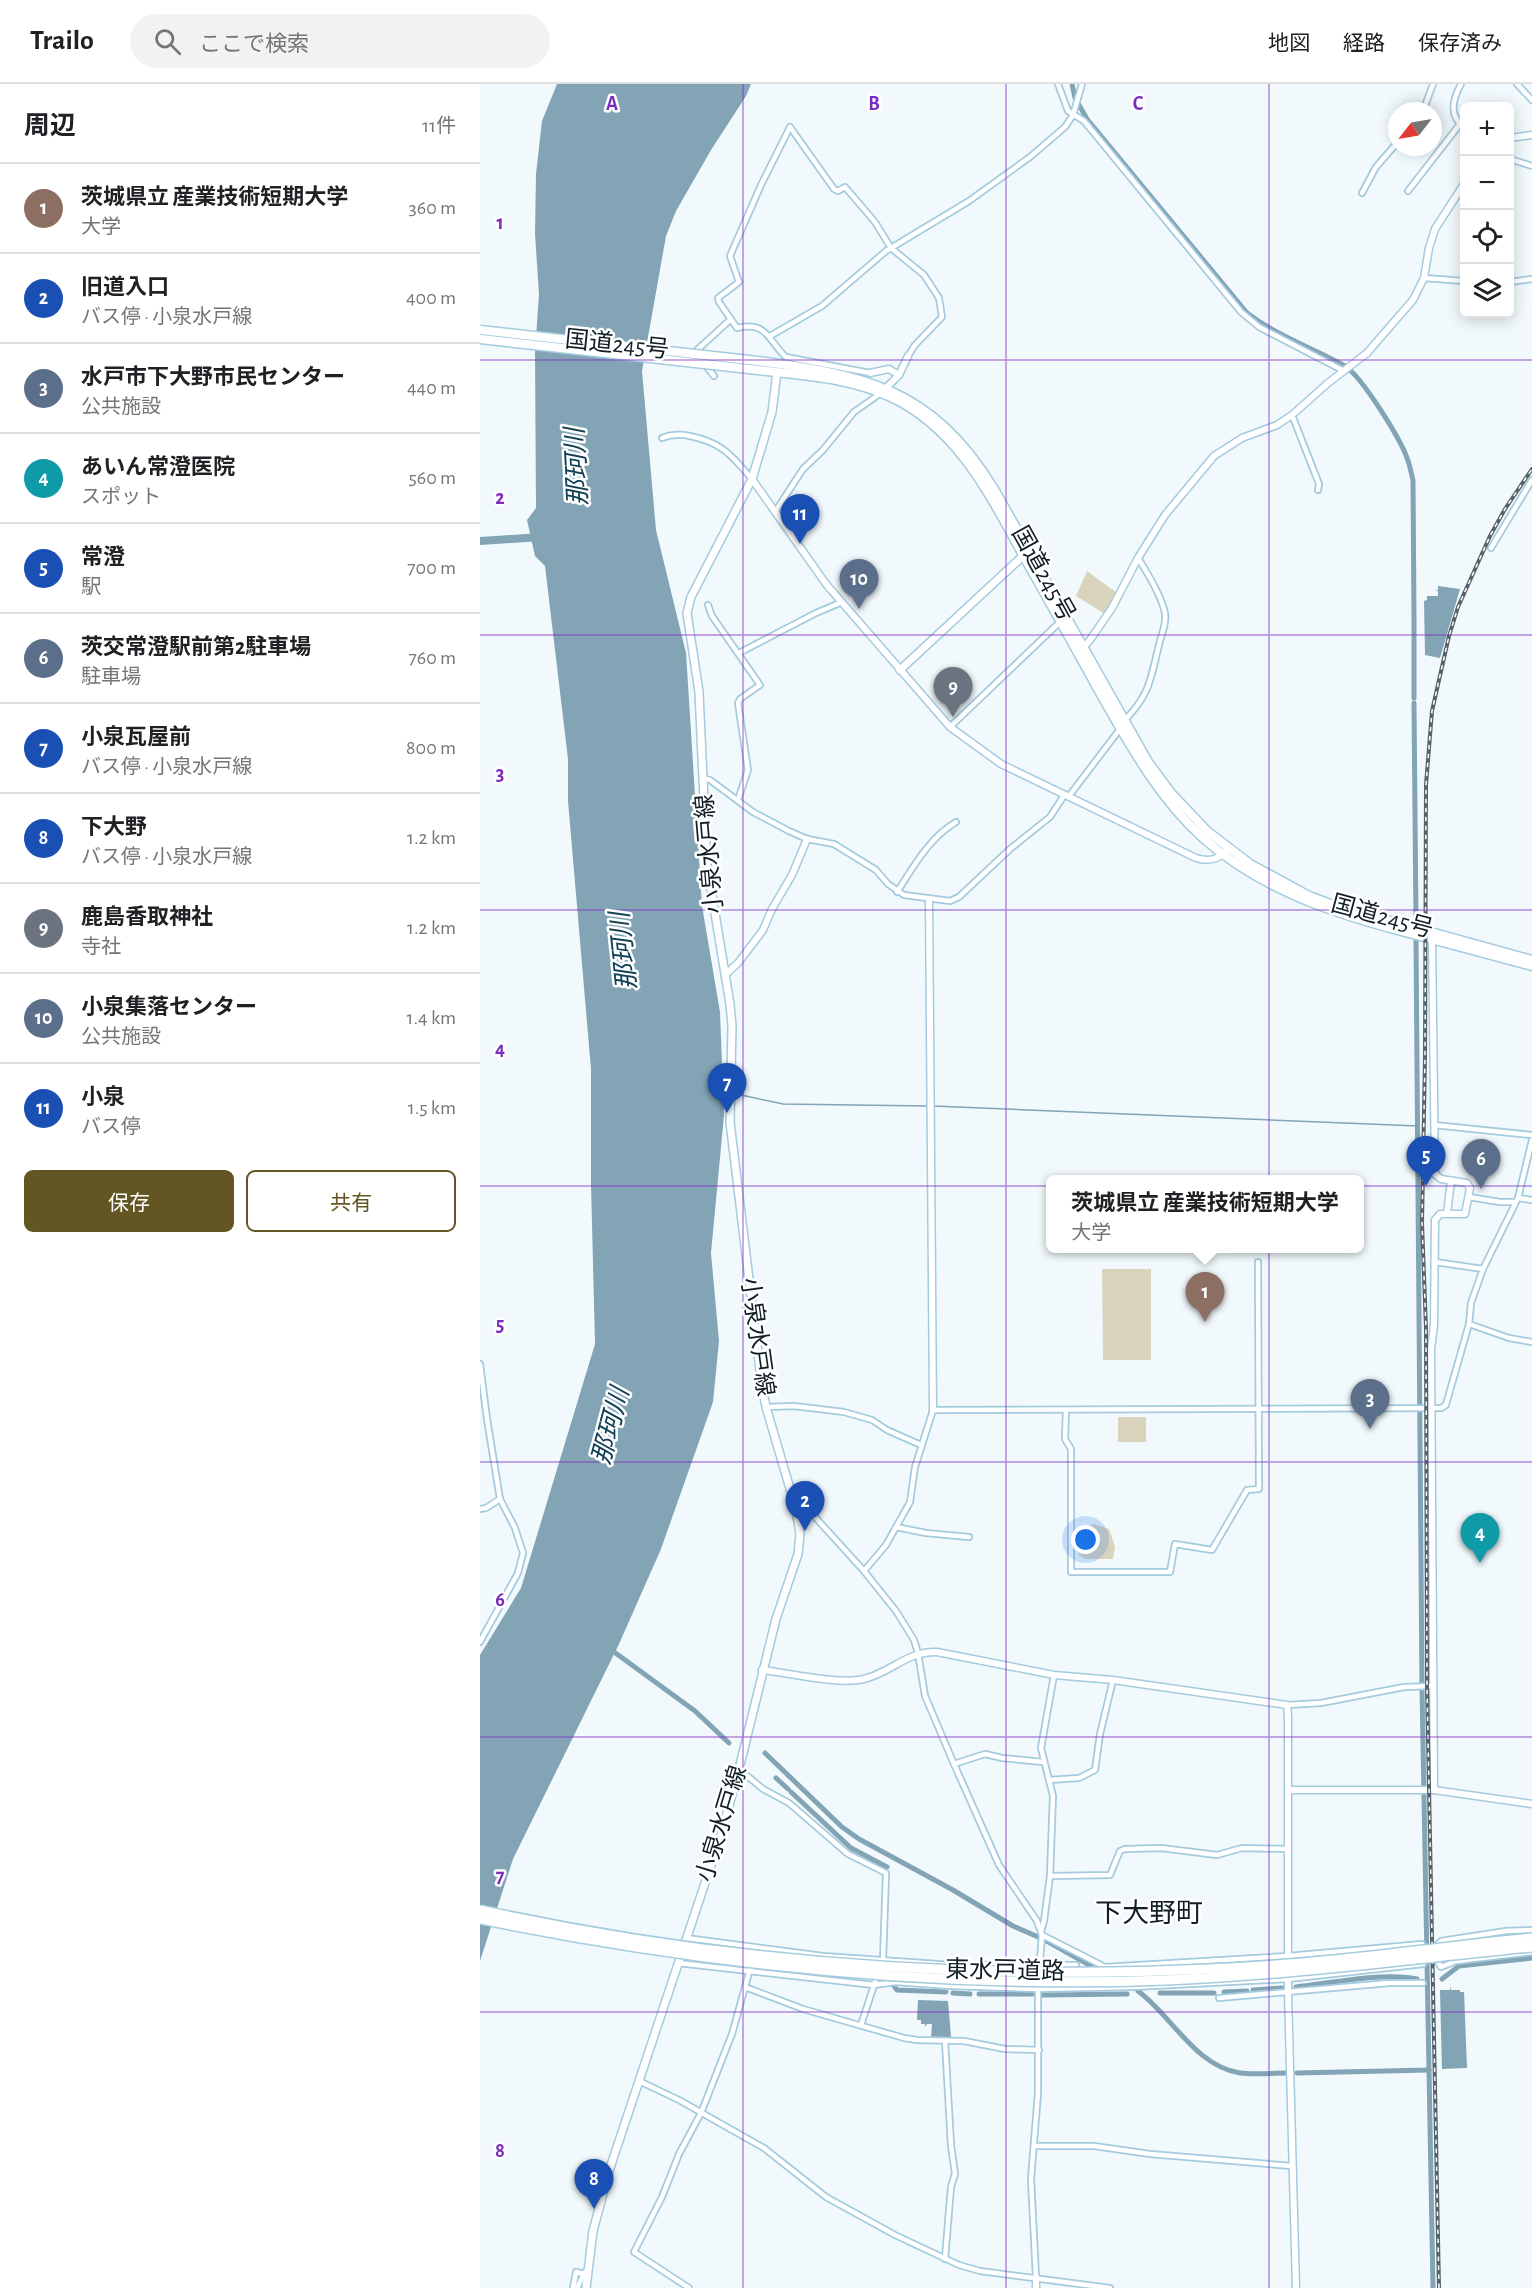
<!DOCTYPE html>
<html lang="ja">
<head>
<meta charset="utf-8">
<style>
  :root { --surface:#fff; --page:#f2f2f2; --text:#202124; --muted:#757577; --line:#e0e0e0; --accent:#635623 }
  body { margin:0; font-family:"Alegreya Sans","Noto Sans JP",sans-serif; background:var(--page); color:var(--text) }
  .controls { position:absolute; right:18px; top:18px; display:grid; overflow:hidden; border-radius:9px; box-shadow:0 3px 15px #0003 }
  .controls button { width:54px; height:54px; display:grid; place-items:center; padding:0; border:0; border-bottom:2px solid var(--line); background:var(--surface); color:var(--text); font:30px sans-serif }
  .compass { position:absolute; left:908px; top:18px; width:54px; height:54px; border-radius:50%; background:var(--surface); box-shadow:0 3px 15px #0003; rotate:239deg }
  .you { position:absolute; left:606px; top:1456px; width:21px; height:21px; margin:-15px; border:4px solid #fff; border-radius:50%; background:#1a73e8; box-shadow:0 0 0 9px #1a73e833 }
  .badge { display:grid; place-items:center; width:39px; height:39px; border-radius:50%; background:var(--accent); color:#fff; font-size:20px; font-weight:700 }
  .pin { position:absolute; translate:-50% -50px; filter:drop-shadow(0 2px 3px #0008) }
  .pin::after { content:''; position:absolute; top:32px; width:21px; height:18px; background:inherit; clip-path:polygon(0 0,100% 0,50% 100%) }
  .popup { position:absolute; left:566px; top:1091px; width:318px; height:78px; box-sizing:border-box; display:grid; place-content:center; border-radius:9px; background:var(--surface); filter:drop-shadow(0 2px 4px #0005); font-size:20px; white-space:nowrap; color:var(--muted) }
  .popup b { font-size:22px; color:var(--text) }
  .popup::after { content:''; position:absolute; left:50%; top:100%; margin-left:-12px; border:12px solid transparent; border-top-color:var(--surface) }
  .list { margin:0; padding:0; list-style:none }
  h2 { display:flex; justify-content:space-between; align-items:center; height:78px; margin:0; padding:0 24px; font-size:26px }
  h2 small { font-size:20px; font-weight:400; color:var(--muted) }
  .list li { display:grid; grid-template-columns:39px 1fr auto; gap:18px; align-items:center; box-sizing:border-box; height:90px; padding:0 24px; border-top:2px solid var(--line) }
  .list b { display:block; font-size:22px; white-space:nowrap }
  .list p { margin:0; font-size:20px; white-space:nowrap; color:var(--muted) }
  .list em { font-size:20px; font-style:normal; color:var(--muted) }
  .actions { display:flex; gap:12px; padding:18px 24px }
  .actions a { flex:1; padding:14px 0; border:2px solid var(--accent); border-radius:9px; text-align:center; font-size:21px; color:var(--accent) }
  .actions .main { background:var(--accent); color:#fff }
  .icon { flex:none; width:33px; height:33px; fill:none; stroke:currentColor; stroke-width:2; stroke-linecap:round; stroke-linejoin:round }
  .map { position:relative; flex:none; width:1052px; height:2204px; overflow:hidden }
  header { display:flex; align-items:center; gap:36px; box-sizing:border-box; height:84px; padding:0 30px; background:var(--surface); border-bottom:2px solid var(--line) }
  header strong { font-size:28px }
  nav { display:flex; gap:33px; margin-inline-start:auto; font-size:21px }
  .search { width:420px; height:54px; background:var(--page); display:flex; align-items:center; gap:15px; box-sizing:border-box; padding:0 21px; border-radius:33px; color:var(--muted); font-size:22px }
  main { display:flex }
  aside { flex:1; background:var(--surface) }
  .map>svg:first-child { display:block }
  .green { fill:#dad4bd }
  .water { fill:#82a4b5 }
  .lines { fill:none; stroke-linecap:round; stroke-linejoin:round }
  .stream { stroke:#82a4b5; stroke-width:1.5 }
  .canal { stroke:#82a4b5; stroke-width:5 }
  .river { stroke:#82a4b5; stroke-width:8 }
  .minor-casing { stroke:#a4cbde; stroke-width:8 }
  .tertiary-casing { stroke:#a4cbde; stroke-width:9 }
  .secondary-casing { stroke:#a4cbde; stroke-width:10 }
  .trunk-casing { stroke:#a4cbde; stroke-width:11 }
  .minor { stroke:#fff; stroke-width:4.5 }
  .tertiary { stroke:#fff; stroke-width:6 }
  .secondary { stroke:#fff; stroke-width:7 }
  .trunk { stroke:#fff; stroke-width:8 }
  .rail-casing { stroke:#556268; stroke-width:4 }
  .rail { stroke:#fff; stroke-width:1.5; stroke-dasharray:4.5; stroke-linecap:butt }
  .trunk-bridge-casing { stroke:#a4cbde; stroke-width:11; stroke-linecap:butt }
  .motorway-bridge-casing { stroke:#a4cbde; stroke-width:12; stroke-linecap:butt }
  .trunk-bridge { stroke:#fff; stroke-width:8 }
  .motorway-bridge { stroke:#fff; stroke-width:9 }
  .grid { fill:none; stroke:#7b2cbf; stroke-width:1.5; stroke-opacity:0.55 }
  .labels { text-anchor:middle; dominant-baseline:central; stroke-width:5; stroke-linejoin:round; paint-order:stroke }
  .street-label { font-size:24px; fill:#101f26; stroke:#fff }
  .water-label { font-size:26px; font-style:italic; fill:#114054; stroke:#fff }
  .quarter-label { font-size:27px; fill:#101f26; stroke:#fff }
  .grid-label { font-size:20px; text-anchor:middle; font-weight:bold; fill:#7b2cbf; stroke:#fff; stroke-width:5; stroke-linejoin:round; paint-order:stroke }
</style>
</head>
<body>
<header>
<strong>Trailo</strong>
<div class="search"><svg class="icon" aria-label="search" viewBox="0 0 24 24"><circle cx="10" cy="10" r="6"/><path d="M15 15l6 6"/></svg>ここで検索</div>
<nav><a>地図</a><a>経路</a><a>保存済み</a></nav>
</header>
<main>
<aside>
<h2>周辺<small>11件</small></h2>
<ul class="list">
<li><span class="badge" style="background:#8d6e63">1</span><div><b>茨城県立 産業技術短期大学</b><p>大学</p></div><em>360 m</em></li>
<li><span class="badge" style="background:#1a4fb4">2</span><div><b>旧道入口</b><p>バス停 · 小泉水戸線</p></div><em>400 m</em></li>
<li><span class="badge" style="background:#5c6f8a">3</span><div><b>水戸市下大野市民センター</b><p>公共施設</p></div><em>440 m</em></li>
<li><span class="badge" style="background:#0f9aa8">4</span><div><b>あいん常澄医院</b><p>スポット</p></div><em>560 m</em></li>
<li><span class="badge" style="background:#1a4fb4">5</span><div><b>常澄</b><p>駅</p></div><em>700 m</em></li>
<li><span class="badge" style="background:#5c6f8a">6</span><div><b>茨交常澄駅前第2駐車場</b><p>駐車場</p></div><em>760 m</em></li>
<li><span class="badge" style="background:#1a4fb4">7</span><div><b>小泉瓦屋前</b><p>バス停 · 小泉水戸線</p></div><em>800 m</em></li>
<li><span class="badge" style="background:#1a4fb4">8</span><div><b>下大野</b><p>バス停 · 小泉水戸線</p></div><em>1.2 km</em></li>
<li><span class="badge" style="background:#6b7280">9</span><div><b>鹿島香取神社</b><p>寺社</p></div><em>1.2 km</em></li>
<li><span class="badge" style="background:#5c6f8a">10</span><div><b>小泉集落センター</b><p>公共施設</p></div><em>1.4 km</em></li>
<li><span class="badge" style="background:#1a4fb4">11</span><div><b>小泉</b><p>バス停</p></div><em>1.5 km</em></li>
</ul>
<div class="actions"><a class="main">保存</a><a>共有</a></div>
</aside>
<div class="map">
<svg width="1052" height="2204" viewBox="0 0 1052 2204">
  <rect width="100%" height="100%" fill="#f1f9fd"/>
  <g class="green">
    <path d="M607 487 637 509 625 530 596 512Z"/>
    <path d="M622 1185H671V1276H623Z"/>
    <rect x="638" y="1333" width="28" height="25"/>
    <path d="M614 1440 629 1445 635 1463 633 1475H605L599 1471 600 1443Z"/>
  </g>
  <g class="water">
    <path d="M77 0H271L266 12 231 66 196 127 186 152 162 287 176 446 206 569 222 822 240 928 244 1031 231 1169 239 1257 233 1318 181 1465 139 1560 33 1775 0 1877V1571L41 1504 115 1260 111 1100V985L88 717V675L65 482 55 472 47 436 56 424 55 267 59 210 55 150 56 90 62 37Z"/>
    <path d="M958 502 980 505 960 574 945 571 944 517 947 516V512H958V507L955 506H958Z"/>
    <path d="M971 1902V1906H980V1908H984L987 1984 962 1985 960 1906H970Z"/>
    <path d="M438 1916 468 1917 471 1953H451L452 1940H447L445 1943V1940H441V1936H437Z"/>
  </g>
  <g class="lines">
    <g class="stream">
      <path d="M252 1009 303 1020 447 1022"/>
      <path d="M453 1022 938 1042"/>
    </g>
    <g class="canal">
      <path d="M592 0 595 14 607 35 767 229C797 252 833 264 865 282 882 293 920 354 927 374 930 381 931 389 933 396L934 533"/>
      <path d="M934 535V614"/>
      <path d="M934 619 936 838"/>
      <path d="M936 857 942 1604 953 2204"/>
      <path d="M130 1565 215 1627 249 1659"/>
      <path d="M285 1669 362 1743 379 1755 473 1806 533 1842 565 1856 620 1887"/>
      <path d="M296 1694 308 1705"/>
      <path d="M311 1708 371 1764 407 1783"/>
      <path d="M962 1895 979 1882 1052 1874"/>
      <path d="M414 1902 417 1906 466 1908"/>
      <path d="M816 1903C853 1899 901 1888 937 1895"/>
      <path d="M773 1906 802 1904"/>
      <path d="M658 1907C692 1932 715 1982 760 1989 775 1991 791 1989 806 1989"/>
      <path d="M744 1908 767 1907"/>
      <path d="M473 1909 490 1910"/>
      <path d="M680 1909H734"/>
      <path d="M499 1910H552"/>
      <path d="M561 1911 647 1910"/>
      <path d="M817 1989 949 1986"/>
    </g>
    <path class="river" d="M0 457 61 453"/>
    <defs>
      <g id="minor">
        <path d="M578 0 588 27 604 37 761 228 779 243 864 287"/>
        <path d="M981 0C972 17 969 31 984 44"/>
        <path d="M1037 0 1052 16"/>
        <path d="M943 27 953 0"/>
        <path d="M310 43 281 101 250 172 259 198 238 214 239 218 257 244C288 237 288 257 306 273L390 289"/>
        <path d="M310 43 354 105 358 107 365 103 395 138 411 164 444 191 459 214 462 233 435 261 428 272"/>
        <path d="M1030 75 1052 82"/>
        <path d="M928 107 980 40"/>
        <path d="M882 109 896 83 917 59"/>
        <path d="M944 194 984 197"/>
        <path d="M1030 198 1052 195"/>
        <path d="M290 252 342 222 406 167 489 117 550 73 585 43 593 31 602 0"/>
        <path d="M234 292 218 272 217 266 251 235"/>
        <path d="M812 331 839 400 838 406"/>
        <path d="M182 354C192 350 200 350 210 352 243 359 251 371 272 395"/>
        <path d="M295 428 323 385 343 366 374 328 401 309"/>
        <path d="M1011 464 1052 396"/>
        <path d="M228 521 232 532 280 601 260 615 258 619 268 686 258 716"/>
        <path d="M259 569 336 529 362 518"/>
        <path d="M644 637C671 609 670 596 679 561 681 550 687 541 685 529 681 511 668 490 658 474"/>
        <path d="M470 643 581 537"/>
        <path d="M223 694 230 696 273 728 309 747 327 755 354 760 396 786 408 800 424 811 470 817 479 813 530 765 570 733 585 710"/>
        <path d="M589 712 640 645"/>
        <path d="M417 808C434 782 449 754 476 738"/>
        <path d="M954 1041 1052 1051"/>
        <path d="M989 1113 1020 1118H1035"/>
        <path d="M1038 1114 1052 1116"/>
        <path d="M955 1178 1003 1185 991 1219 989 1240 1029 1254 1052 1258"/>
        <path d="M1003 1185 1038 1114 1052 1056"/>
        <path d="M0 1280 7 1335 20 1415 35 1444 43 1469 38 1489 0 1558"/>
        <path d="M286 1323 314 1322 364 1328 392 1336 407 1346 441 1361"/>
        <path d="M586 1326 585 1355 591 1365V1488H690L695 1460 732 1466 767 1406 779 1405 778 1178"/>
        <path d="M314 1414 325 1422 384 1487 416 1527 434 1556 438 1569 445 1612 474 1680 519 1781 557 1837 562 1851 559 1889"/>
        <path d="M0 1425 6 1424 20 1415"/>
        <path d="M416 1443 446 1449 489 1453"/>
        <path d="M384 1487 406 1461 430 1418 435 1383 453 1326 961 1324 966 1321 967 1317 989 1240"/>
        <path d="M807 1621 841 1619 924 1603 952 1602"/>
        <path d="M474 1680 505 1670 522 1674 563 1678"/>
        <path d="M259 1685 283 1705 309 1719 368 1770 406 1789 403 1876"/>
        <path d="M569 1696 599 1694 615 1686 620 1650 633 1596"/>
        <path d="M570 1792 630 1791 640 1767 645 1765 681 1764 737 1771 762 1764 808 1765"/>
        <path d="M561 1847 564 1837 570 1792 573 1712 561 1664 574 1591"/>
        <path d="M562 1851 625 1883 808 1872 942 1860"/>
        <path d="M206 1854 343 1872 472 1881H596V1889"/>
        <path d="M958 1864V1860L961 1857 1026 1847 1052 1846"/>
        <path d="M958 1872V1878L961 1883 976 1877 1052 1868"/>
        <path d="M198 1879 394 1901 416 1898 471 1902 558 1905 653 1903 808 1895 943 1880"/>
        <path d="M265 1903 323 1925 424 1954 437 1956 484 1957 525 1965 559 1966"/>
        <path d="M739 1914 909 1899H943"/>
        <path d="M381 1941 398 1889"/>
        <path d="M159 1997 199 2016 284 2064 346 2113 415 2151 479 2181 500 2187 630 2204"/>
        <path d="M555 2062H614L670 2070 812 2082"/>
        <path d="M465 2175 471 2103 475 2090 471 2061 465 1957"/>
        <path d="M556 2193 551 2095 558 2009V1897"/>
        <path d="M93 2204 96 2188 104 2190"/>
        <path d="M97 2204 105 2188"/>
        <path d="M209 2204 154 2168 182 2113 199 2070 221 2029 252 1950 270 1885"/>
      </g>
      <g id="tertiary">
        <path d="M1030 54 1052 51"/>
        <path d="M390 289 409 285 419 291"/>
        <path d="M404 306 419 291 428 272"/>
        <path d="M272 395 346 500 470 643 521 680 716 774C729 778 739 776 748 765"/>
        <path d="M601 566 610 556 632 524 658 474 685 431 734 372 762 354 797 341 812 331 848 299 887 269 933 216 944 194 949 164 955 145 984 100"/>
        <path d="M449 815 453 1326"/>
        <path d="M952 854 955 1090 961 1095 987 1099 990 1104 985 1130H960L955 1136 954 1241 951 1265 954 1706"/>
        <path d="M245 891 258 879 283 846 292 825 312 791 327 755"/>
        <path d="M967 1129 971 1097"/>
        <path d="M282 1586C310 1589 358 1601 384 1595 412 1588 427 1567 457 1568L574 1591 633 1596 807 1621 808 1632V1909L816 2204"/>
        <path d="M808 1706H954L1052 1720"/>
        <path d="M556 2193V2204"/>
      </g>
      <g id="secondary">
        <path d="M420 586 545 470"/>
        <path d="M106 2204 113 2147 129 2087 241 1751 259 1685 296 1535 318 1470 320 1450 316 1425 286 1323 282 1303 250 1038 252 942 250 920 227 781 219 608 207 529 211 513 272 395 292 328 297 288"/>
      </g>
      <g id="trunk">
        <path d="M269 276C382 290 451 302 514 405L668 678 691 709 727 747 770 780 829 812 853 821 1052 876"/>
        <path d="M269 285C317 291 368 292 413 314 477 345 509 409 542 469 568 515 594 561 619 607 649 659 677 712 722 753 780 805 850 828 925 848 967 859 1010 871 1052 882"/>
      </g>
    </defs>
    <use href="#minor" class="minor-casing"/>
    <use href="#tertiary" class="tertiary-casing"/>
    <use href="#secondary" class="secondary-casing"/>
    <use href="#trunk" class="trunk-casing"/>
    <use href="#minor" class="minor"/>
    <use href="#tertiary" class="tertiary"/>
    <use href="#secondary" class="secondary"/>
    <use href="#trunk" class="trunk"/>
    <defs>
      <path id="rail" d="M959 2204 947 1604 946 1244 942 1139 945 973 946 701 952 627 969 552 978 523 1010 452 1025 425 1052 385"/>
    </defs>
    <use href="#rail" class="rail-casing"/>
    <use href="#rail" class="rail"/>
    <defs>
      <g id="trunk-bridge">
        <path d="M0 246 269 276"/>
        <path d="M0 255 269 285"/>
      </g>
      <g id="motorway-bridge">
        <path d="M0 1826C246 1880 499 1897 750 1884 851 1879 951 1864 1052 1854"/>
        <path d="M0 1835C226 1881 456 1905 687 1896 809 1891 930 1875 1052 1863"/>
      </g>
    </defs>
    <use href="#trunk-bridge" class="trunk-bridge-casing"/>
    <use href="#motorway-bridge" class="motorway-bridge-casing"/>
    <use href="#trunk-bridge" class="trunk-bridge"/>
    <use href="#motorway-bridge" class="motorway-bridge"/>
  </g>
  <path class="grid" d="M263 0V2204M526 0V2204M789 0V2204M0 276H1052M0 551H1052M0 826H1052M0 1102H1052M0 1378H1052M0 1653H1052M0 1928H1052"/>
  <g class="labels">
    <g class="street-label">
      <text transform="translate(137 261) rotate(6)">国道245号</text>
      <text transform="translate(563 490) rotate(61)">国道245号</text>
      <text transform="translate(230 770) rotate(-95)">小泉水戸線</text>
      <text transform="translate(902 833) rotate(15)">国道245号</text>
      <text transform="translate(277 1253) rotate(82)">小泉水戸線</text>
      <text transform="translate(242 1740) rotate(-73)">小泉水戸線</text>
      <text transform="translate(525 1887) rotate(1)">東水戸道路</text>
    </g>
    <g class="water-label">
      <text transform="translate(97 383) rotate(-93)">那珂川</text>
      <text transform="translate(144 867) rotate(-96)">那珂川</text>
      <text transform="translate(131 1342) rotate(-75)">那珂川</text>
    </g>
    <g class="quarter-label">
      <text x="669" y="1829">下大野町</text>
    </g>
  </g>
  <g class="grid-label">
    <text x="132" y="26">A</text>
    <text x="394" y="26">B</text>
    <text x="658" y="26">C</text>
    <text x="20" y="145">1</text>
    <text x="20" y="420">2</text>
    <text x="20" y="696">3</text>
    <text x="20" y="971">4</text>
    <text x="20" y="1247">5</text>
    <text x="20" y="1522">6</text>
    <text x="20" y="1798">7</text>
    <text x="20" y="2073">8</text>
  </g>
</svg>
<div class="controls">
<button>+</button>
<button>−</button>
<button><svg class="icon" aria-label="locate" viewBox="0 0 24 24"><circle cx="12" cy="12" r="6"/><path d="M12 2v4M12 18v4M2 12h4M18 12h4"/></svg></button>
<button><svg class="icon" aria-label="layers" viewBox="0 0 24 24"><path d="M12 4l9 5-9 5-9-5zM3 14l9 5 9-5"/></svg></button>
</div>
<svg class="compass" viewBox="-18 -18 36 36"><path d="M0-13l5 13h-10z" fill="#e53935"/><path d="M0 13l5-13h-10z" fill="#757577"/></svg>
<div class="you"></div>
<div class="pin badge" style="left:725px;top:1238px;background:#8d6e63">1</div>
<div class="popup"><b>茨城県立 産業技術短期大学</b>大学</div>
<div class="pin badge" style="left:325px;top:1447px;background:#1a4fb4">2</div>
<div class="pin badge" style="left:890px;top:1345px;background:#5c6f8a">3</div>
<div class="pin badge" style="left:1000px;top:1479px;background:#0f9aa8">4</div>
<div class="pin badge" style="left:946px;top:1102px;background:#1a4fb4">5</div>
<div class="pin badge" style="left:1001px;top:1105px;background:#5c6f8a">6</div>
<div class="pin badge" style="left:247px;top:1029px;background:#1a4fb4">7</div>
<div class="pin badge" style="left:114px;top:2125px;background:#1a4fb4">8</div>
<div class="pin badge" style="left:473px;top:633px;background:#6b7280">9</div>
<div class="pin badge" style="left:379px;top:525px;background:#5c6f8a">10</div>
<div class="pin badge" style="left:320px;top:460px;background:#1a4fb4">11</div>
</div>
</main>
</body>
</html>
